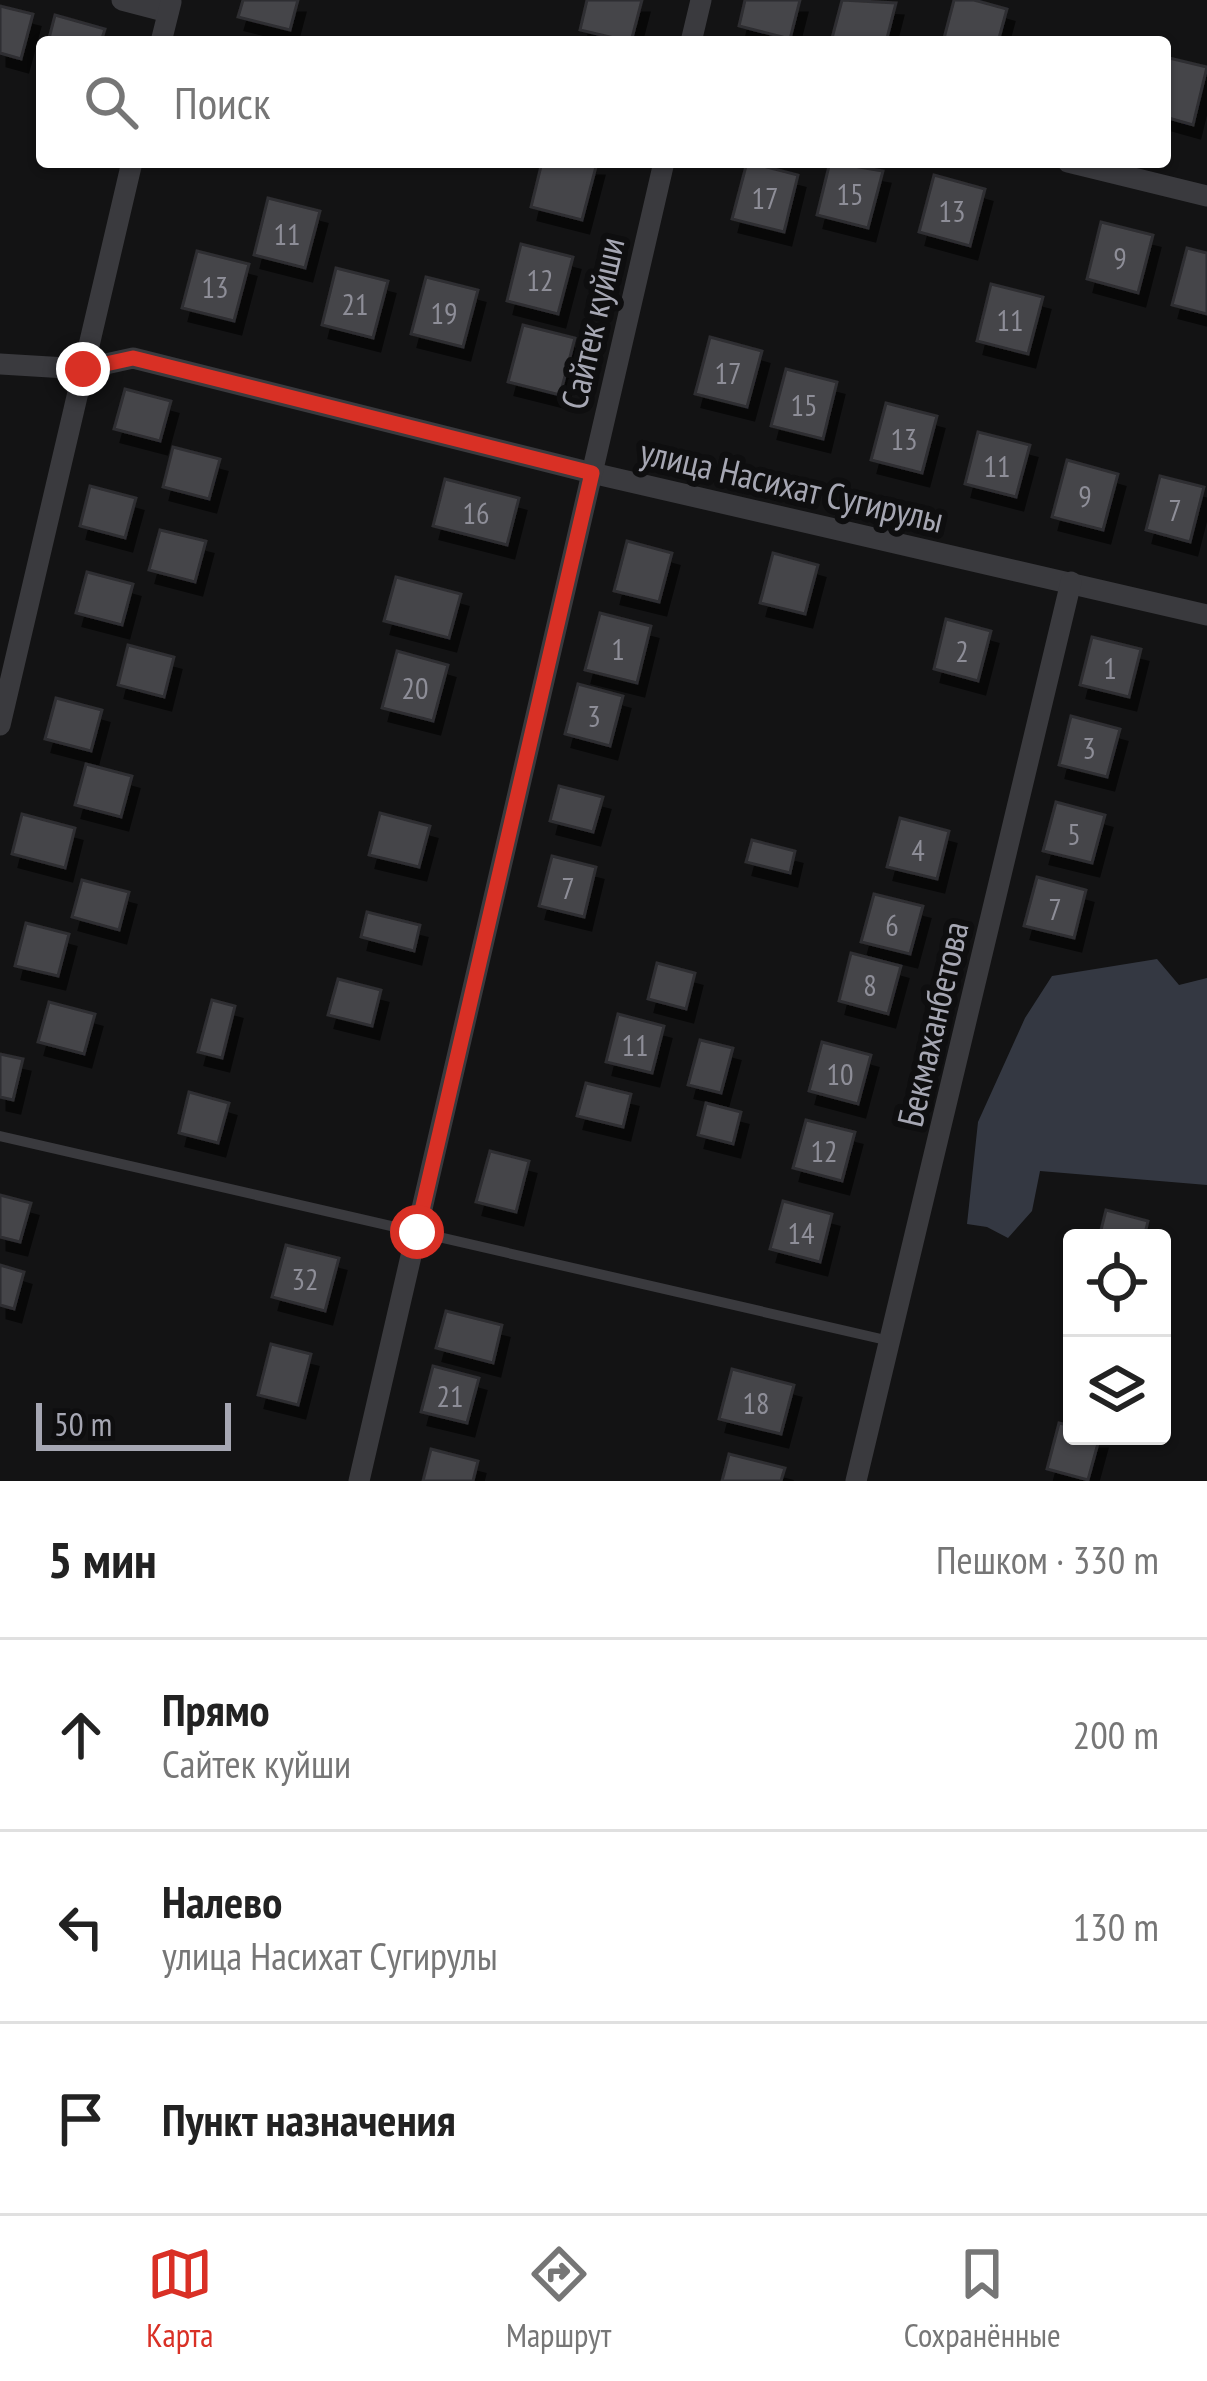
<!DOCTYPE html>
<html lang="ru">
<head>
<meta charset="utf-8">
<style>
  :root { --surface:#fff; --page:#f6f6f6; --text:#222; --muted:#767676; --line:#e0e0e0; --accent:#d93025 }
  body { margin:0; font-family:"PT Sans Narrow",sans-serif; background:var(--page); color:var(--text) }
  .controls { position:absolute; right:36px; bottom:36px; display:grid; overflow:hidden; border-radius:12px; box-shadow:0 3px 9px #0004 }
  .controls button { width:108px; height:108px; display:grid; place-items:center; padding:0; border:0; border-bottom:3px solid var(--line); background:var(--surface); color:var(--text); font:60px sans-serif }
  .scale { position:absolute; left:36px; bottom:30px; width:195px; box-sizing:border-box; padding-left:12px; border:6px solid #a6a7b3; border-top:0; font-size:33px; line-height:42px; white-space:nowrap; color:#a6a7b3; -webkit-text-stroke:9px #0e0e0f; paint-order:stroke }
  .stop { position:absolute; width:36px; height:36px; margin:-27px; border:9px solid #d93025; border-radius:50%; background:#fff }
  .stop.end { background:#d93025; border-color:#fff; box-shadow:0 3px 12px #0008 }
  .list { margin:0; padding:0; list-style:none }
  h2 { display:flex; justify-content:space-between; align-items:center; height:156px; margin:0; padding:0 48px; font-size:51px }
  h2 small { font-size:39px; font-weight:400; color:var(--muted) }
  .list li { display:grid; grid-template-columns:78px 1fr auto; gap:36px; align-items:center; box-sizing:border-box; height:192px; padding:0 48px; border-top:3px solid var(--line) }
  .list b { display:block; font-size:45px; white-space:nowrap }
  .list p { margin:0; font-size:39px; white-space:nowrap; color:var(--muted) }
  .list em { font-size:39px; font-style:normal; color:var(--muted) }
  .icon { flex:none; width:66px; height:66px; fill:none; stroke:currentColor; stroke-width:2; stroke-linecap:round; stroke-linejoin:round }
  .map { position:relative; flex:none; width:1207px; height:1481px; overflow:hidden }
  .search { position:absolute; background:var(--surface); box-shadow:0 3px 9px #0004; left:36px; right:36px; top:36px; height:132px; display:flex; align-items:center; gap:30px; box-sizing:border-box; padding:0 42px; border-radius:12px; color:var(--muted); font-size:45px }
  .sheet { height:732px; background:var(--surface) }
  nav { display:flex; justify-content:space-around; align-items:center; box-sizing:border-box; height:168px; border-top:3px solid var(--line); background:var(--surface); font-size:33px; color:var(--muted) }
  nav a { display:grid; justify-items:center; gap:6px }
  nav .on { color:var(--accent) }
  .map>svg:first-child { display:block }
  .water { fill:#343842 }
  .building { fill:#454549; stroke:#2e2d30; stroke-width:3; filter:url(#shadow) }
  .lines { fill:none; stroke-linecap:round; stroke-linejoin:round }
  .lane { stroke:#3a3a3e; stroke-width:10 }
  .street { stroke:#3a3a3e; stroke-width:21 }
  .route { stroke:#d93025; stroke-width:15 }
  .labels { text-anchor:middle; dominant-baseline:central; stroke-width:12; stroke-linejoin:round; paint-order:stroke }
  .number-label { font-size:30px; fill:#8e8e98 }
  .street-label { font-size:36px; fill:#a6a7b3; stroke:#0e0e0f }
</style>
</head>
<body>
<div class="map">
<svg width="1207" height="1481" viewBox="0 0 1207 1481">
  <defs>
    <filter id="shadow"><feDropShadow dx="7" dy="13" stdDeviation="0" flood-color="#0009"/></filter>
  </defs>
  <rect width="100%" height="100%" fill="#131314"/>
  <path class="water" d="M1157 959 1179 985 1207 978V1185L1040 1171 1032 1211 1008 1238 987 1227 967 1224 978 1122 1025 1018 1052 976Z"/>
  <g class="building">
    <path d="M243 0H298L290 30 238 17Z"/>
    <path d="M587 0H642L631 42 580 30Z"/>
    <path d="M745 0H800L790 39 739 26Z"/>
    <path d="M842 0 896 3 886 42H831Z"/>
    <path d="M954 0H974L1007 9 998 42H943Z"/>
    <path d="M0 6 33 14 21 59 0 53Z"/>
    <path d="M55 15 105 29 101 42H48Z"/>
    <path d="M1165 57 1207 67 1193 125 1165 117Z"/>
    <path d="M542 162 597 163 582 220 531 207Z"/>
    <path d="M747 162 798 175 784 232 732 219Z"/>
    <path d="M830 162 883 171 868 228 817 215Z"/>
    <path d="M934 175 985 189 970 246 919 232Z"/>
    <path d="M268 198 320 211 305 268 254 255Z"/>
    <path d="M1101 222 1153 235 1138 293 1087 279Z"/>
    <path d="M521 244 573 257 558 314 507 301Z"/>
    <path d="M1187 248 1207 253V314L1172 305Z"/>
    <path d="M197 251 249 264 234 321 182 308Z"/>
    <path d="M336 268 388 281 373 338 322 325Z"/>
    <path d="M426 277 478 290 463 347 411 334Z"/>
    <path d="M991 284 1043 297 1028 354 977 341Z"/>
    <path d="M523 325 575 338 560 395 508 382Z"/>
    <path d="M710 337 762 351 747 407 695 394Z"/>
    <path d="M786 369 837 382 823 439 771 426Z"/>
    <path d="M125 389 171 401 160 441 114 429Z"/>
    <path d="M886 403 937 416 922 473 871 460Z"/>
    <path d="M978 432 1030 445 1016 497 965 484Z"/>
    <path d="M173 447 220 459 209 499 163 487Z"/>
    <path d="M1067 460 1118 474 1103 530 1052 517Z"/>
    <path d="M1160 476 1204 487 1190 542 1146 530Z"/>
    <path d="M445 479 519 498 507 545 433 526Z"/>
    <path d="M90 486 136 498 125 538 80 526Z"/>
    <path d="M160 530 206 541 195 582 149 570Z"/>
    <path d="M627 541 672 553 659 602 614 591Z"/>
    <path d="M773 553 818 565 805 614 760 603Z"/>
    <path d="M87 572 133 584 122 625 76 613Z"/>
    <path d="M396 577 461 594 449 638 384 621Z"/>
    <path d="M600 613 651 626 637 683 585 670Z"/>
    <path d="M946 619 991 631 978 681 934 669Z"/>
    <path d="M1092 637 1141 649 1129 697 1080 685Z"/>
    <path d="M128 645 174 657 164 697 118 685Z"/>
    <path d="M397 651 448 665 433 721 382 708Z"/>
    <path d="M578 684 623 696 610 746 565 734Z"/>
    <path d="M56 698 102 710 91 751 45 739Z"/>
    <path d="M1071 716 1120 729 1107 777 1059 765Z"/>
    <path d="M86 764 132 776 121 817 75 805Z"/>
    <path d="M559 786 603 797 593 832 550 821Z"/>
    <path d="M1056 802 1105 815 1092 863 1043 851Z"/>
    <path d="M380 813 430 826 419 867 369 855Z"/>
    <path d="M22 814 75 828 65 868 12 854Z"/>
    <path d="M900 818 949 831 937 879 887 867Z"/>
    <path d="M752 840 795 851 790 873 746 862Z"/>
    <path d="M552 856 596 867 584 917 539 906Z"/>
    <path d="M1037 877 1086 890 1074 938 1024 926Z"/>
    <path d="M82 880 129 892 119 930 72 917Z"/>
    <path d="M874 894 923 906 910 954 861 942Z"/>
    <path d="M367 912 420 925 414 951 361 937Z"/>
    <path d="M26 923 69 934 58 976 15 966Z"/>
    <path d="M851 953 901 966 888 1014 839 1001Z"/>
    <path d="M657 963 695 973 686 1009 648 999Z"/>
    <path d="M338 979 381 990 372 1026 328 1015Z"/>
    <path d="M212 1000 235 1006 222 1058 198 1052Z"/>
    <path d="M49 1002 95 1014 84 1054 38 1042Z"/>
    <path d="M618 1014 664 1026 652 1073 606 1062Z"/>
    <path d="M700 1040 733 1048 721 1093 688 1085Z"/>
    <path d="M822 1042 871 1055 858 1104 809 1091Z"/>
    <path d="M0 1054 23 1059 13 1100 0 1097Z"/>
    <path d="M586 1083 631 1094 623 1127 577 1116Z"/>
    <path d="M189 1092 229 1103 218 1143 179 1133Z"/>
    <path d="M706 1103 741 1112 733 1144 698 1135Z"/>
    <path d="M806 1120 855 1132 842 1181 793 1168Z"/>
    <path d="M490 1151 529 1161 516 1212 476 1202Z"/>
    <path d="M0 1195 31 1203 20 1242 0 1237Z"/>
    <path d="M783 1201 832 1214 820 1262 770 1249Z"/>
    <path d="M1106 1210 1148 1221 1144 1238H1099Z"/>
    <path d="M286 1245 339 1258 325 1311 272 1297Z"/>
    <path d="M0 1265 24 1272 14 1309 0 1305Z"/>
    <path d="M446 1311 502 1325 493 1363 436 1348Z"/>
    <path d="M271 1344 311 1354 298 1405 258 1395Z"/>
    <path d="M433 1366 479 1378 467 1423 421 1412Z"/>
    <path d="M732 1369 794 1385 781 1434 719 1419Z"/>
    <path d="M1059 1423 1072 1426V1436H1100L1088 1480 1047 1469Z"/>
    <path d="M431 1449 478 1461 473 1481H423Z"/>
    <path d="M729 1454 785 1468 781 1481H722Z"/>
  </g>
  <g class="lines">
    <path class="lane" d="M0 1136 890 1341"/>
    <g class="street">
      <path d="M122 0 168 12"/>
      <path d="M161 42 171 2"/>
      <path d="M691 42 701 0"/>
      <path d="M1068 162 1207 196"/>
      <path d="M0 364 83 369 133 358 592 473 1207 615"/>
      <path d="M0 725 132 162"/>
      <path d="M359 1481 664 162"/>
      <path d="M856 1481 1071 582"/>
    </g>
  </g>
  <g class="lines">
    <path class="route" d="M83 369 133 358 592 473 417 1232"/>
  </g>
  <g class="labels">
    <g class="number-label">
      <text x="850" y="193">15</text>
      <text x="765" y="197">17</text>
      <text x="952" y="210">13</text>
      <text x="287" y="233">11</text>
      <text x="1120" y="257">9</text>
      <text x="540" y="279">12</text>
      <text x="215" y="286">13</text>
      <text x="355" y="303">21</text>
      <text x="444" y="312">19</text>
      <text x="1010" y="319">11</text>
      <text x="728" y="372">17</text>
      <text x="804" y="404">15</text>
      <text x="904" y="438">13</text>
      <text x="997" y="465">11</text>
      <text x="1085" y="495">9</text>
      <text x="1175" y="509">7</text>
      <text x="476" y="512">16</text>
      <text x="618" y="648">1</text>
      <text x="962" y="650">2</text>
      <text x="1110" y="667">1</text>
      <text x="415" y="687">20</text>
      <text x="594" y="715">3</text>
      <text x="1089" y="747">3</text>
      <text x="1074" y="833">5</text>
      <text x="918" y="849">4</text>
      <text x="568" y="887">7</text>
      <text x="1055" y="908">7</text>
      <text x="892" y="924">6</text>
      <text x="870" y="984">8</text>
      <text x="635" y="1044">11</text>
      <text x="840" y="1073">10</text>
      <text x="824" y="1150">12</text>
      <text x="801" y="1232">14</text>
      <text x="305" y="1278">32</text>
      <text x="450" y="1395">21</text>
      <text x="756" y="1402">18</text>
    </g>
    <g class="street-label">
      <text transform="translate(592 323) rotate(-77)">Сайтек куйши</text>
      <text transform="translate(792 485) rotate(13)">улица Насихат Сугирулы</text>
      <text transform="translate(932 1024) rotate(-77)">Бекмаханбетова</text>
    </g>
  </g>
</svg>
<div class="controls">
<button><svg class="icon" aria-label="locate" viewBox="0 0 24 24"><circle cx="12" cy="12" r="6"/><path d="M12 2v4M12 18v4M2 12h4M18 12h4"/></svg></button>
<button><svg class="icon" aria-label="layers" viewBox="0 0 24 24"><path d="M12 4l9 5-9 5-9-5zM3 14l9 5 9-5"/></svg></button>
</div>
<div class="scale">50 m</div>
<div class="stop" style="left:417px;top:1232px"></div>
<div class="stop end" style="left:83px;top:369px"></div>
<div class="search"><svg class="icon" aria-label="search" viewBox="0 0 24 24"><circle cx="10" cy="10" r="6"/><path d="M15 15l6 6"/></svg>Поиск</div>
</div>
<section class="sheet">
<h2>5 мин<small>Пешком · 330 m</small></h2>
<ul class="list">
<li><svg class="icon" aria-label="ahead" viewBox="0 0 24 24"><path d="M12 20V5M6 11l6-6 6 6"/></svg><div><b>Прямо</b><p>Сайтек куйши</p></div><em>200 m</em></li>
<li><svg class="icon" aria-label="left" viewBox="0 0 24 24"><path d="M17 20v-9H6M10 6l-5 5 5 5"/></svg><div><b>Налево</b><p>улица Насихат Сугирулы</p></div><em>130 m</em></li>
<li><svg class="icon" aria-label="arrive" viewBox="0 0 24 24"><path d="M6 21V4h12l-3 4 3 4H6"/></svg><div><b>Пункт назначения</b></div></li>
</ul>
</section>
<nav>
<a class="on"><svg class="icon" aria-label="map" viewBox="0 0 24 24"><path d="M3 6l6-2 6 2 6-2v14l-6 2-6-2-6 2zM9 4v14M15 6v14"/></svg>Карта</a>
<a><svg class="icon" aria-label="directions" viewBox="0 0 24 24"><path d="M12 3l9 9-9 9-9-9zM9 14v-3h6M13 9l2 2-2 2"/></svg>Маршрут</a>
<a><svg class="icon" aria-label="saved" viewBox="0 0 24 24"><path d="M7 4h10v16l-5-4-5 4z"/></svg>Сохранённые</a>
</nav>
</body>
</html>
